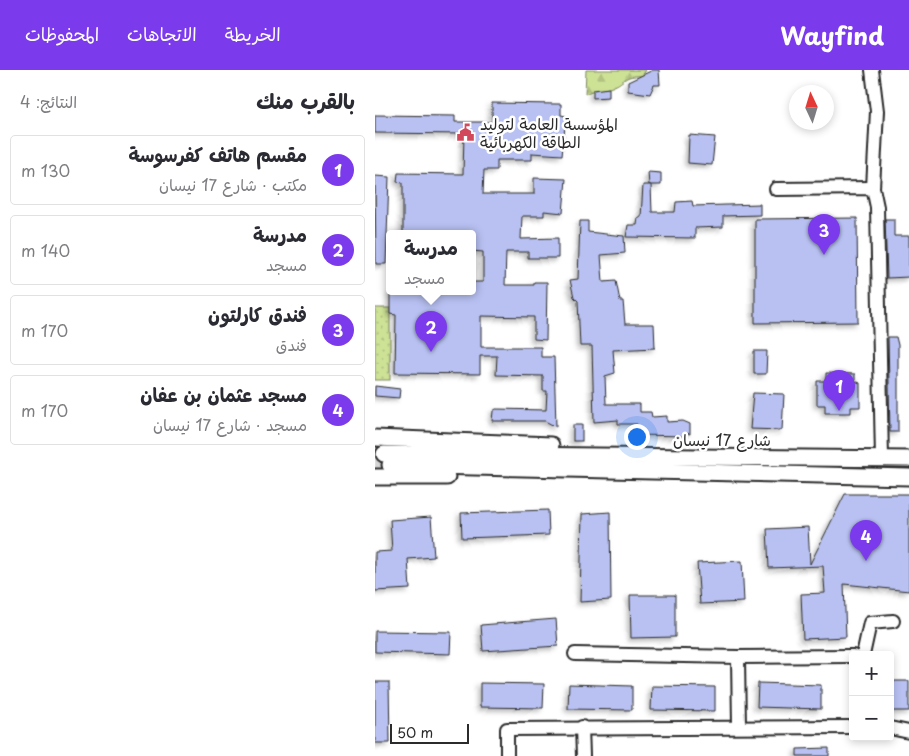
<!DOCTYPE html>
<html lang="ar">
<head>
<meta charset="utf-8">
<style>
  :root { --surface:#fff; --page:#f2f2f3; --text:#2b2b33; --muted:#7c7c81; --line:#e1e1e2; --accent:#7c3aed }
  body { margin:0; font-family:"Playpen Sans","Playpen Sans Arabic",sans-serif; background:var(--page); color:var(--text); direction:rtl }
  .controls { position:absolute; right:15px; bottom:15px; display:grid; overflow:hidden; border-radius:5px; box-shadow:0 2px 8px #0003 }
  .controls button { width:45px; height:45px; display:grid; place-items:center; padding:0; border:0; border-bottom:1px solid var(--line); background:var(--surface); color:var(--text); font:25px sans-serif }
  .compass { position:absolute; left:414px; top:15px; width:45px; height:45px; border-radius:50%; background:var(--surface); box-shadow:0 2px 8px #0003; rotate:356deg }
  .scale { position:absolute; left:15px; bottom:12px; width:79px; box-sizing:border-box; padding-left:5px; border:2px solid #2b2b2b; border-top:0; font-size:14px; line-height:18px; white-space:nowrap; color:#2b2b2b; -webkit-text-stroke:4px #fff; paint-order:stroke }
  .you { position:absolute; left:261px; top:366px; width:18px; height:18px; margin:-12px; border:4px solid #fff; border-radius:50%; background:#1a73e8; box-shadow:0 0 0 8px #1a73e833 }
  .badge { display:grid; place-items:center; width:32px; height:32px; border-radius:50%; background:var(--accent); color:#fff; font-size:16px; font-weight:700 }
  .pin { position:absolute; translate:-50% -41px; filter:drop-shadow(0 1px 2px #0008) }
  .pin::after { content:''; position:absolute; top:26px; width:18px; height:15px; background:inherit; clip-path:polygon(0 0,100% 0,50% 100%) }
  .popup { position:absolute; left:11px; top:160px; width:90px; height:65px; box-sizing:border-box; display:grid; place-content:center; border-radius:5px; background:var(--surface); filter:drop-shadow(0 1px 4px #0005); font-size:16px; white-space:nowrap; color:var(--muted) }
  .popup b { font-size:19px; color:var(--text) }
  .popup::after { content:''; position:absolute; left:50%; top:100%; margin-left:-10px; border:10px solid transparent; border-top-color:var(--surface) }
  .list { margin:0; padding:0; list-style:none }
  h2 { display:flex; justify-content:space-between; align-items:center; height:65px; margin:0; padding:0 20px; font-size:21px }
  h2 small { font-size:16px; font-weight:400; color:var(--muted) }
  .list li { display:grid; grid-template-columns:32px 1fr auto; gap:15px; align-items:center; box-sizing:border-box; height:70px; margin:0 10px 10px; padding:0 10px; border:1px solid var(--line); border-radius:5px }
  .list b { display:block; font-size:19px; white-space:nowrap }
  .list p { margin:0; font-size:16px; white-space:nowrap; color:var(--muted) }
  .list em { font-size:16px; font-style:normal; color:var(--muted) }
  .map { position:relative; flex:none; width:534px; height:686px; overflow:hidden; direction:ltr }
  header { display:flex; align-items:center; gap:30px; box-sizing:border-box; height:70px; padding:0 25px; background:var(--accent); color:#fff }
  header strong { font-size:24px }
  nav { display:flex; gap:28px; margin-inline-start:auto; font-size:18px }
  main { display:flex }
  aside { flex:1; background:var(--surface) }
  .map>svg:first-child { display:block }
  .grass { fill:url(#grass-dots); stroke:#7c8660 }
  .forest { fill:url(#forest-firs); stroke:#7c8660 }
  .building { fill:#b8c1f2; stroke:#2b2b2b; filter:url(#shadow) }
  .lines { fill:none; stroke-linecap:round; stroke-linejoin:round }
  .major-tunnel { stroke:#d5d5d5; stroke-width:15; stroke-dasharray:15 8; stroke-linecap:butt }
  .minor-casing { stroke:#2b2b2b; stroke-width:16 }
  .major-casing { stroke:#2b2b2b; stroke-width:19 }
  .minor { stroke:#fff; stroke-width:12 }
  .major { stroke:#fff; stroke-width:15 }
  .labels { text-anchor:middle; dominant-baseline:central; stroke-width:5; stroke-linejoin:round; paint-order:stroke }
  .poi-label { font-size:16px; fill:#2b2b2b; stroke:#fff; text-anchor:start }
  .street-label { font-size:16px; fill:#2b2b2b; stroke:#fff }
</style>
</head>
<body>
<header>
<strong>Wayfind</strong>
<nav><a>الخريطة</a><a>الاتجاهات</a><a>المحفوظات</a></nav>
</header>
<main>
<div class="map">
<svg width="534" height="686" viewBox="0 0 534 686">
  <defs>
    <pattern id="grass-dots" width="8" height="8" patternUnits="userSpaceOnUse" patternTransform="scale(1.25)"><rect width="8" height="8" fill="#cee296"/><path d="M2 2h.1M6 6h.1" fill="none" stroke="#b1c281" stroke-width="1.8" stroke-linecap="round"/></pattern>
    <pattern id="forest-firs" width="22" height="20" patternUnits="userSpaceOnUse" patternTransform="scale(1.25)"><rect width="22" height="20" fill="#cee296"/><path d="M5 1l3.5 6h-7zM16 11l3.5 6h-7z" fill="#b1c281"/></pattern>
    <filter id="shadow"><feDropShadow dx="-3" dy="3" stdDeviation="2.5" flood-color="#0004"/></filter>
  </defs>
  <rect width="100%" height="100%" fill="#fff"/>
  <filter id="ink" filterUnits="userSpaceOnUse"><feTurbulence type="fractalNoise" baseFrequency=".02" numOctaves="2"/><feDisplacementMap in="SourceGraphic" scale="10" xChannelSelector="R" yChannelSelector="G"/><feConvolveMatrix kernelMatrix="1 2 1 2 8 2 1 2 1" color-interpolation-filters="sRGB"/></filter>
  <g filter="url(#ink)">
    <rect class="grass" x="0" y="238" width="15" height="72"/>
    <path class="forest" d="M211 0H271L267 6C248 5 252 11 237 17 228 20 219 19 210 24Z"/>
    <g class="building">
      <path d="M278 0H284L285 15H279L275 24 253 21V12Z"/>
      <path d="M234 18V27L218 28V20Z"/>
      <path d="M117 33 182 34H186V45L191 46 187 85 157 83V90H122V100H109L108 124H159V108L191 109 188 143 169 141V146H147L146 169 183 168V188H153V182H131L130 215H159V212H172L171 270 159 269V247L106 246V277H166V287H179L181 357 170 351H117L118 341 121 339 171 340 172 321H168V306L121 305 122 286H105V304L20 303 21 245 15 244V221H97V212H108V182L97 181V163H28V113L22 112 23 103 88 104 89 64 0 63V45L80 46V52H117Z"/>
      <path d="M314 65 340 67 337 95 313 93Z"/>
      <path d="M273 102 286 103V115H274Z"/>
      <path d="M0 106 14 107 11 194H1Z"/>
      <path d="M268 115H276L277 142H300L301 132 317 131 318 136 385 134V145L348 146V157L320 158V168L251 167 253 155H262L263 147H266Z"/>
      <path d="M482 148 483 252 380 253V149Z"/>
      <path d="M510 149H519V166H534V207L512 208Z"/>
      <path d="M205 151H213V162L249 166 250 183 226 185 228 212 241 211 245 231H248L250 254H279L280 278 238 280 240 303 230 306 231 334H265V342H276L277 347 292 346V352L308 351 315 354V364L310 363 311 366 262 365V354H243V350L219 352 217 276H205L203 231 199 227 195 210 203 209Z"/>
      <path d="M513 267H521L523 275V362H515Z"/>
      <path d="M379 281H392L391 304H379Z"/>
      <path d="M451 303 480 304V311L485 313V337H476V343H450V335H442V311H451Z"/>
      <path d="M0 316 25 319 24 328 0 326Z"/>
      <path d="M378 323 409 324 407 360 375 359Z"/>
      <rect x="198" y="355" width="9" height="16"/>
      <path d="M470 424H534V521L469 514 471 567 428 569 426 524 450 523 448 496 394 498 392 459 433 457 435 494Z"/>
      <path d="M173 440 174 465 87 468 86 443Z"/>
      <path d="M235 442 236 530 205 532 207 444Z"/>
      <path d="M56 447 59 487 33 489 35 519 0 521V482L17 481 15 450Z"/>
      <path d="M367 491 369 532 325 534 322 493Z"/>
      <path d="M255 525H300V567L256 568Z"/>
      <path d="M181 549 183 576 108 581 106 555Z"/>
      <path d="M0 561 76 562 75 584 0 582Z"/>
      <rect x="515" y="611" width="19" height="30"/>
      <path d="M0 612H14L15 673H0Z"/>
      <path d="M105 613 169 614 168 638 105 637Z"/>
      <path d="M383 613 446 615V639L382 637Z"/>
      <path d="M194 614 257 616V640L193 639Z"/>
      <path d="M277 616 340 617V641L276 640Z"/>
      <path d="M454 678V686H422V679Z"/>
    </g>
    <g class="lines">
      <path class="major-tunnel" d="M0 395H15"/>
      <defs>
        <g id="minor">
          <path d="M497 0 502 41 498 118"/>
          <path d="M401 119 498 118 502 137 507 389"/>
          <path d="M200 584 363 587 478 586"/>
          <path d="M488 585 495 553 518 551"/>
          <path d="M363 587 364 657"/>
          <path d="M207 657 208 686"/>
          <path d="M515 658 534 662"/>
          <path d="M132 686V659L478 657"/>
        </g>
        <g id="major">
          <path d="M0 368 176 375"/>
          <path d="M9 384 534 389"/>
          <path d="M15 395 534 407"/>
          <path d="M0 407H72"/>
        </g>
      </defs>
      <use href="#minor" class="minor-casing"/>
      <use href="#major" class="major-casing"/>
      <use href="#minor" class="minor"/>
      <use href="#major" class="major"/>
    </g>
  </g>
  <defs>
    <symbol id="civic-bare" viewBox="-9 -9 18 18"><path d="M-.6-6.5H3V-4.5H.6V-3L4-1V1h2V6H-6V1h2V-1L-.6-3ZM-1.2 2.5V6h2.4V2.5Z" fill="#d1495b" stroke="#fff" stroke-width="2.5" paint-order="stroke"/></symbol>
  </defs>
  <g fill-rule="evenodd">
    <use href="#civic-bare" x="78" y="50" width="25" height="25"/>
  </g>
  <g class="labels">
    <g class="poi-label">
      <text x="105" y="53">المؤسسة العامة لتوليد<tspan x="105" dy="18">الطاقة الكهربائية</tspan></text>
    </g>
    <g class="street-label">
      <text x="347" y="369">شارع 17 نيسان</text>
    </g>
  </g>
</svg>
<div class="controls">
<button>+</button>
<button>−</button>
</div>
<svg class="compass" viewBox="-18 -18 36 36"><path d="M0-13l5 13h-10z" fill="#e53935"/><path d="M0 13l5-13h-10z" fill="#7c7c81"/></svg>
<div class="scale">50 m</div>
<div class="you"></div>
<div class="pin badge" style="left:464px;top:341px">1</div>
<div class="pin badge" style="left:56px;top:282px">2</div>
<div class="popup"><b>مدرسة</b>مسجد</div>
<div class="pin badge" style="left:449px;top:185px">3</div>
<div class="pin badge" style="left:491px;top:491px">4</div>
</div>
<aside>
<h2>بالقرب منك<small>النتائج: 4</small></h2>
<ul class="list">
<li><span class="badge">1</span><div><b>مقسم هاتف كفرسوسة</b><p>مكتب · شارع 17 نيسان</p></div><em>130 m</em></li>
<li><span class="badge">2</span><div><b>مدرسة</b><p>مسجد</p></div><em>140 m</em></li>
<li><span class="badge">3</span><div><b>فندق كارلتون</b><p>فندق</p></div><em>170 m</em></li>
<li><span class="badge">4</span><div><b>مسجد عثمان بن عفان</b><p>مسجد · شارع 17 نيسان</p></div><em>170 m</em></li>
</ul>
</aside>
</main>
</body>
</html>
